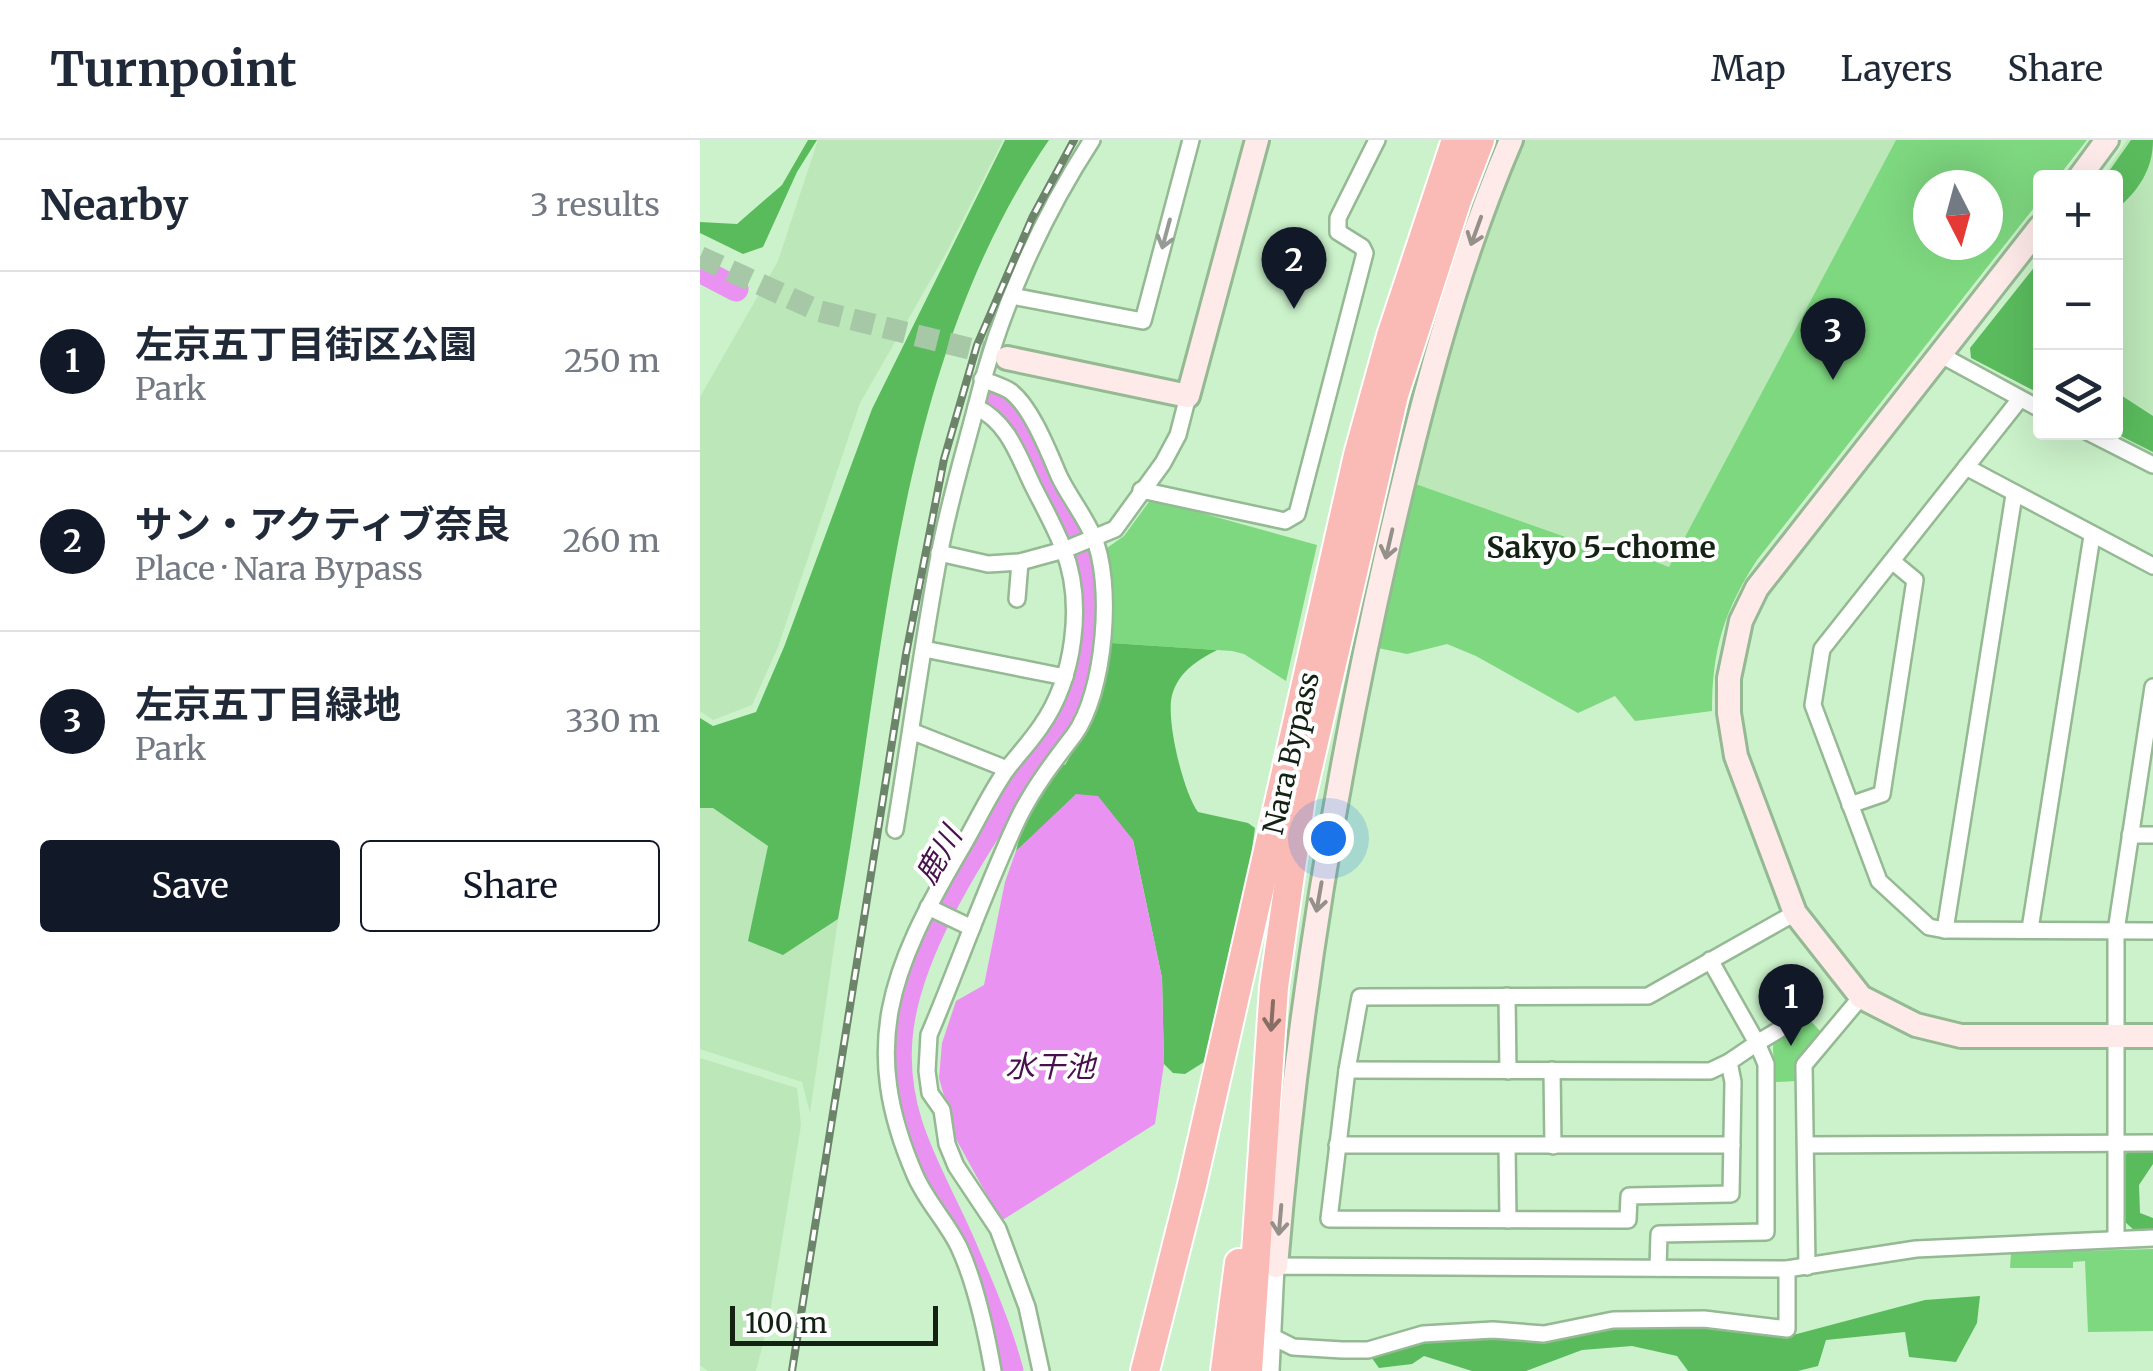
<!DOCTYPE html>
<html lang="en">
<head>
<meta charset="utf-8">
<style>
  :root { --surface:#fff; --page:#f6f6f7; --text:#1f2937; --muted:#747a83; --line:#e0e1e3; --accent:#111827 }
  body { margin:0; font-family:Merriweather,"Noto Sans JP",serif; background:var(--page); color:var(--text) }
  .controls { position:absolute; right:30px; top:30px; display:grid; overflow:hidden; border-radius:10px; box-shadow:0 10px 40px #0002 }
  .controls button { width:90px; height:90px; display:grid; place-items:center; padding:0; border:0; border-bottom:2px solid var(--line); background:var(--surface); color:var(--text); font:50px sans-serif }
  .compass { position:absolute; left:1213px; top:30px; width:90px; height:90px; border-radius:50%; background:var(--surface); box-shadow:0 10px 40px #0002; rotate:174deg }
  .scale { position:absolute; left:30px; bottom:25px; width:208px; box-sizing:border-box; padding-left:10px; border:5px solid #142214; border-top:0; font-size:28px; line-height:35px; white-space:nowrap; color:#142214; -webkit-text-stroke:8px #fff; paint-order:stroke }
  .you { position:absolute; left:628px; top:698px; width:35px; height:35px; margin:-25px; border:8px solid #fff; border-radius:50%; background:#1a73e8; box-shadow:0 0 0 15px #1a73e833 }
  .badge { display:grid; place-items:center; width:65px; height:65px; border-radius:50%; background:var(--accent); color:#fff; font-size:32px; font-weight:700 }
  .pin { position:absolute; translate:-50% -82px; filter:drop-shadow(0 2px 5px #0008) }
  .pin::after { content:''; position:absolute; top:52px; width:35px; height:30px; background:inherit; clip-path:polygon(0 0,100% 0,50% 100%) }
  .list { margin:0; padding:0; list-style:none }
  h2 { display:flex; justify-content:space-between; align-items:center; height:130px; margin:0; padding:0 40px; font-size:42px }
  h2 small { font-size:32px; font-weight:400; color:var(--muted) }
  .list li { display:grid; grid-template-columns:65px 1fr auto; gap:30px; align-items:center; box-sizing:border-box; height:180px; padding:0 40px; border-top:2px solid var(--line) }
  .list b { display:block; font-size:38px; white-space:nowrap }
  .list p { margin:0; font-size:32px; white-space:nowrap; color:var(--muted) }
  .list em { font-size:32px; font-style:normal; color:var(--muted) }
  .actions { display:flex; gap:20px; padding:30px 40px }
  .actions a { flex:1; padding:22px 0; border:2px solid var(--accent); border-radius:10px; text-align:center; font-size:35px; color:var(--accent) }
  .actions .main { background:var(--accent); color:#fff }
  .icon { flex:none; width:55px; height:55px; fill:none; stroke:currentColor; stroke-width:2; stroke-linecap:round; stroke-linejoin:round }
  .map { position:relative; flex:none; width:1453px; height:1231px; overflow:hidden }
  header { display:flex; align-items:center; gap:60px; box-sizing:border-box; height:140px; padding:0 50px; background:var(--surface); border-bottom:2px solid var(--line) }
  header strong { font-size:48px }
  nav { display:flex; gap:55px; margin-inline-start:auto; font-size:35px }
  main { display:flex }
  aside { flex:1; background:var(--surface) }
  .map>svg:first-child { display:block }
  .built { fill:#bbe7b9 }
  .green { fill:#7ed87f; fill-rule:evenodd }
  .forest { fill:#5abb5d }
  .water { fill:#ea92f1 }
  .lines { fill:none; stroke-linecap:round; stroke-linejoin:round }
  .river { stroke:#ea92f1; stroke-width:25 }
  .secondary-tunnel { stroke:#a6c8a6; stroke-width:22; stroke-dasharray:22 11; stroke-linecap:butt }
  .street-casing { stroke:#94b993; stroke-width:20 }
  .secondary-casing { stroke:#94b993; stroke-width:28 }
  .highway-casing { stroke:#fff; stroke-width:32 }
  .street { stroke:#fff; stroke-width:15 }
  .secondary { stroke:#feeae9; stroke-width:22 }
  .highway { stroke:#fabab5; stroke-width:28 }
  .rail-casing { stroke:#6b846a; stroke-width:8 }
  .rail { stroke:#fff; stroke-width:4; stroke-dasharray:11; stroke-linecap:butt }
  .oneway { stroke:#959089 }
  .oneway2 { stroke:#959c95 }
  .oneway3 { stroke:#876e64 }
  .labels { text-anchor:middle; dominant-baseline:central; stroke-width:8; stroke-linejoin:round; paint-order:stroke }
  .street-label { font-size:28px; fill:#142214; stroke:#fff }
  .neighbourhood-label { font-size:30px; font-weight:bold; fill:#142214; stroke:#fff }
  .water-label { font-size:30px; font-style:italic; fill:#48114d; stroke:#fff }
</style>
</head>
<body>
<header>
<strong>Turnpoint</strong>
<nav><a>Map</a><a>Layers</a><a>Share</a></nav>
</header>
<main>
<aside>
<h2>Nearby<small>3 results</small></h2>
<ul class="list">
<li><span class="badge">1</span><div><b>左京五丁目街区公園</b><p>Park</p></div><em>250 m</em></li>
<li><span class="badge">2</span><div><b>サン・アクティブ奈良</b><p>Place · Nara Bypass</p></div><em>260 m</em></li>
<li><span class="badge">3</span><div><b>左京五丁目緑地</b><p>Park</p></div><em>330 m</em></li>
</ul>
<div class="actions"><a class="main">Save</a><a>Share</a></div>
</aside>
<div class="map">
<svg width="1453" height="1231" viewBox="0 0 1453 1231">
  <rect width="100%" height="100%" fill="#cbf2ca"/>
  <g class="built">
    <path d="M118 0H303L245 115 160 263 78 507 52 565 13 580 0 571V257L78 121Z"/>
    <path d="M821 0H1196L969 427 906 403 898 408 710 342 757 174 792 72Z"/>
    <path d="M1427 0H1453V316L1408 293 1416 292V38H1402Z"/>
    <path d="M0 668H13L68 706 83 815 138 779 110 973 102 942 0 909Z"/>
    <path d="M0 918 97 948 101 985 68 1184 56 1231H8L0 1225Z"/>
  </g>
  <g class="green">
    <path d="M1196 0H1387L1358 37 1340 38V60L1057 420C1024 471 1012 509 1012 571L935 581 915 556 878 573 776 516 747 504 707 514 673 507 710 342 897 408 906 403 969 427ZM1228 45H1288V105H1228Z"/>
    <path d="M451 359 617 405 586 541 544 514 532 511 411 503V451L404 410 424 396Z"/>
    <path d="M1109 879 1120 891 1096 922V941L1076 942C1076 928 1071 914 1074 900Z"/>
    <path d="M1453 1109V1191L1388 1192 1385 1121 1373 1122V1128H1310L1311 1113Z"/>
  </g>
  <g class="forest">
    <path d="M108 0H117L97 32 63 107 43 114 0 93V82L37 84 82 45Z"/>
    <path d="M305 0H349C194 227 186 516 138 779L83 815 48 801 68 706 13 668H0V578L13 586 56 572 84 507 172 269Z"/>
    <path d="M1431 0H1453C1453 30 1438 51 1416 70V38L1405 37Z"/>
    <path d="M1340 120V254L1271 218 1270 208Z"/>
    <path d="M1416 252 1453 276V312L1415 293Z"/>
    <path d="M411 503 517 510C498 520 481 530 473 552 464 574 483 652 498 672L548 683 555 688 548 738 504 922 485 934 473 933 464 924 462 838 433 700 341 689 316 711 325 677 358 621 365 625 392 579Z"/>
    <path d="M1431 1009H1453V1024L1439 1045 1440 1073 1453 1078V1090H1434L1425 1082V1015Z"/>
    <path d="M1280 1156 1277 1183 1256 1222 1209 1217 1205 1192 1126 1200 1118 1226 1098 1231H988L977 1216 932 1206 882 1210 826 1231H772L724 1216 712 1224 679 1228 669 1214 722 1200 913 1186 1004 1185 1093 1195 1225 1160Z"/>
  </g>
  <path class="water" d="M376 654 398 656 433 700 462 838 464 924 455 984 301 1081 256 999 239 938 242 903 256 861 284 845 305 742 316 711Z"/>
  <g class="lines">
    <g class="river">
      <path d="M0 130 36 149"/>
      <path d="M291 256 310 267C323 292 334 317 347 342 360 366 376 390 383 416 398 470 388 537 361 585 348 606 330 625 317 646 271 717 207 813 200 898 193 982 235 1037 266 1111 283 1150 300 1190 311 1231"/>
    </g>
    <path class="secondary-tunnel" d="M0 117 119 171 307 218"/>
    <defs>
      <g id="street">
        <path d="M312 156 443 181 491 0"/>
        <path d="M1241 215 1340 269"/>
        <path d="M282 239C291 243 302 246 310 251 331 266 349 313 359 336 369 357 384 375 393 396 414 442 405 553 374 595 354 621 334 647 319 677 285 748 260 822 229 895L227 931 230 953 242 970 247 1004 256 1026 298 1089 327 1167 341 1231"/>
        <path d="M1320 259 1122 509 1113 565 1179 741 1229 787 1245 790 1453 791"/>
        <path d="M276 267C298 174 340 80 392 0"/>
        <path d="M1388 292 1453 325"/>
        <path d="M1266 327 1453 426"/>
        <path d="M441 350 585 381 597 374 665 113 662 107 638 92V78L677 0"/>
        <path d="M239 413 288 424 320 422 364 410 415 389 463 323 478 295 488 256"/>
        <path d="M317 459 320 422"/>
        <path d="M224 509 365 537"/>
        <path d="M1150 665 1182 654 1215 440 1192 421"/>
        <path d="M195 690C210 599 222 507 239 416 248 366 263 317 276 267 308 282 318 315 333 346 343 366 355 387 363 408 385 463 374 539 341 586 331 601 318 615 307 629L211 591"/>
        <path d="M1430 695H1453"/>
        <path d="M228 767 272 788"/>
        <path d="M1330 789 1392 396"/>
        <path d="M1245 790 1314 355"/>
        <path d="M1010 820 1057 903 1029 922 1033 942 1031 1054 929 1056 928 1080 629 1079 647 930 660 857 948 856 1095 773"/>
        <path d="M807 856 808 931"/>
        <path d="M647 930 1010 931 1029 922"/>
        <path d="M852 930 853 1006"/>
        <path d="M637 1005H1032"/>
        <path d="M1106 1005 1453 1003"/>
        <path d="M807 1006 808 1080"/>
        <path d="M1416 1098V791L1453 547"/>
        <path d="M1107 1127 1104 925 1161 857"/>
        <path d="M958 1128 959 1094 1066 1092V924L1057 903 1092 882 1079 856"/>
        <path d="M573 1197 593 1207 642 1210H668L723 1194 793 1190 844 1194 913 1180 1004 1179 1087 1189V1129"/>
        <path d="M293 1231C286 1191 276 1144 259 1107 247 1082 226 1061 215 1035 159 906 191 829 258 714 275 686 288 656 307 629"/>
        <path d="M571 1231 576 1126 1087 1129 1216 1109 1453 1098"/>
      </g>
      <g id="secondary">
        <path d="M1379 38 1407 0"/>
        <path d="M1340 87 1057 448 1041 481 1029 538V573L1036 616 1095 773 1161 857 1216 885 1261 896H1453"/>
        <path d="M307 218 488 256 557 0"/>
        <path d="M576 1126C596 883 634 644 688 407 720 269 755 130 811 0"/>
      </g>
      <g id="highway">
        <path d="M445 1231 492 1045 658 315 691 196 756 0"/>
        <path d="M525 1231 539 1123"/>
        <path d="M548 1231 574 847 601 658 694 255 757 60 780 0"/>
      </g>
    </defs>
    <use href="#street" class="street-casing"/>
    <use href="#secondary" class="secondary-casing"/>
    <use href="#highway" class="highway-casing"/>
    <use href="#street" class="street"/>
    <use href="#secondary" class="secondary"/>
    <use href="#highway" class="highway"/>
    <defs>
      <path id="rail" d="M92 1231 206 514 244 319 277 205 332 78 374 0"/>
    </defs>
    <use href="#rail" class="rail-casing"/>
    <use href="#rail" class="rail"/>
  </g>
  <defs><path id="oneway-shaft" d="M-6 0H5M1.5-3L5.5 0L1.5 3" fill="none" stroke-width="1.6" stroke-linecap="round" stroke-linejoin="round" transform="scale(2.5)"/></defs>
  <g class="oneway">
    <use href="#oneway-shaft" transform="translate(776 91) rotate(110)"/>
    <use href="#oneway-shaft" transform="translate(689 404) rotate(103)"/>
    <use href="#oneway-shaft" transform="translate(619 757) rotate(100)"/>
    <use href="#oneway-shaft" transform="translate(580 1080) rotate(95)"/>
  </g>
  <use class="oneway2" href="#oneway-shaft" transform="translate(466 94) rotate(105)"/>
  <use class="oneway3" href="#oneway-shaft" transform="translate(572 876) rotate(94)"/>
  <g class="labels">
    <g class="street-label">
      <text transform="translate(591 613) rotate(-77)">Nara Bypass</text>
    </g>
    <g class="neighbourhood-label">
      <text x="901" y="407">Sakyo 5-chome</text>
    </g>
    <g class="water-label">
      <text transform="translate(238 715) rotate(-60)">鹿川</text>
      <text x="350" y="926">水干池</text>
    </g>
  </g>
</svg>
<div class="controls">
<button>+</button>
<button>−</button>
<button><svg class="icon" aria-label="layers" viewBox="0 0 24 24"><path d="M12 4l9 5-9 5-9-5zM3 14l9 5 9-5"/></svg></button>
</div>
<svg class="compass" viewBox="-18 -18 36 36"><path d="M0-13l5 13h-10z" fill="#e53935"/><path d="M0 13l5-13h-10z" fill="#747a83"/></svg>
<div class="scale">100 m</div>
<div class="you"></div>
<div class="pin badge" style="left:1091px;top:906px">1</div>
<div class="pin badge" style="left:594px;top:169px">2</div>
<div class="pin badge" style="left:1133px;top:240px">3</div>
</div>
</main>
</body>
</html>
